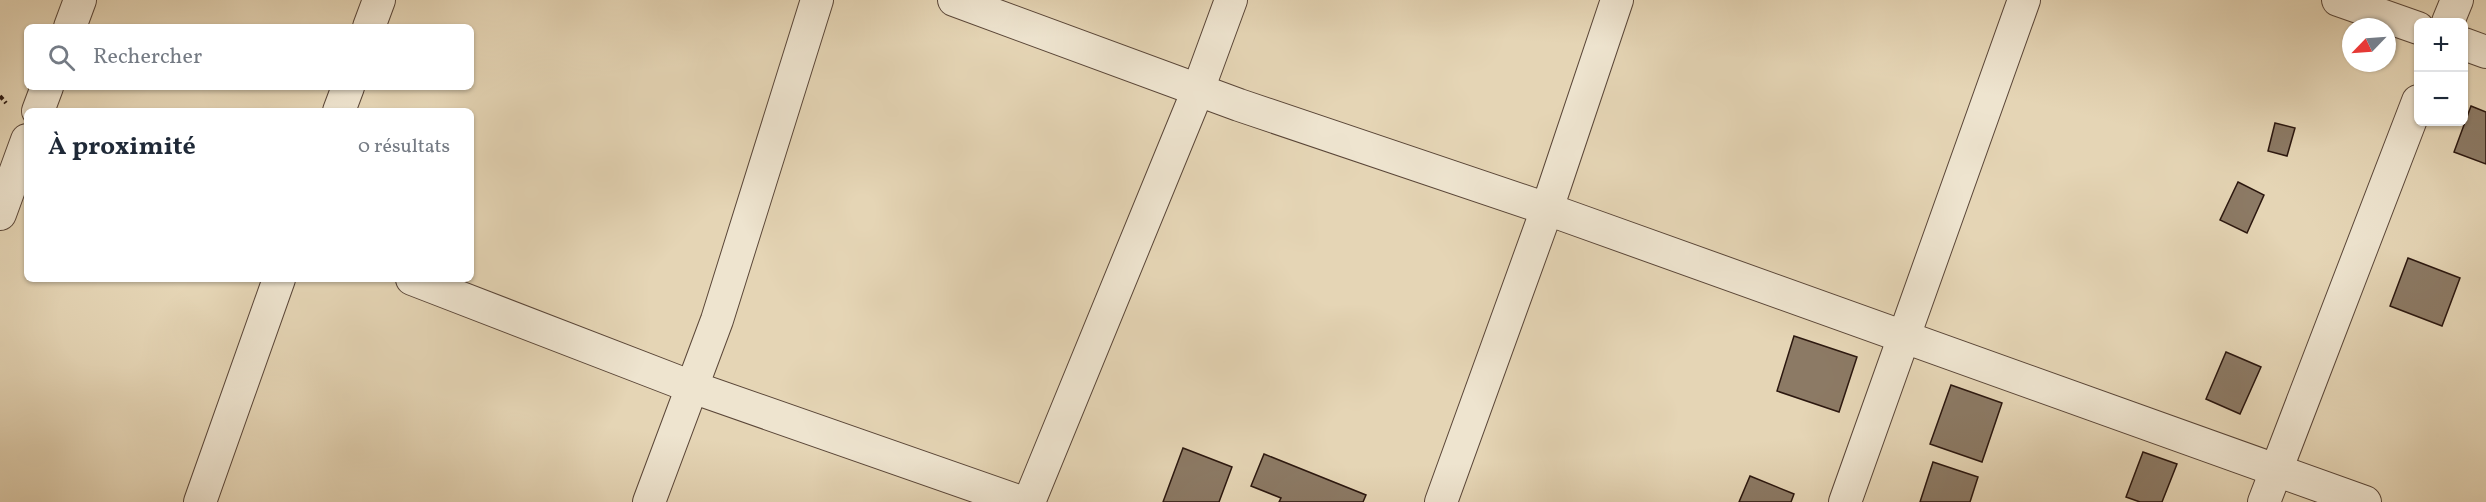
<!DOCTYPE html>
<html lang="fr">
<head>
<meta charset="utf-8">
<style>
  :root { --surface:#fff; --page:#f6f6f7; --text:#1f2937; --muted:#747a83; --line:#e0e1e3 }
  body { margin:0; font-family:Vollkorn,serif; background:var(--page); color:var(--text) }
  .controls { position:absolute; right:18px; top:18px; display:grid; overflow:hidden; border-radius:9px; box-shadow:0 2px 4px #0004 }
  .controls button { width:54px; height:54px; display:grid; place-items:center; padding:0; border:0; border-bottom:2px solid var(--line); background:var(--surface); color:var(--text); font:30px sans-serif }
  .compass { position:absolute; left:2342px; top:18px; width:54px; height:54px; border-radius:50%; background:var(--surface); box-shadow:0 2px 4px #0004; rotate:245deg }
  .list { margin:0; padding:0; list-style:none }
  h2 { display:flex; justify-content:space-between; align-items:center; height:78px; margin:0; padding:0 24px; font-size:26px }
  h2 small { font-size:20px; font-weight:400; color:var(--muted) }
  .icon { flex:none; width:33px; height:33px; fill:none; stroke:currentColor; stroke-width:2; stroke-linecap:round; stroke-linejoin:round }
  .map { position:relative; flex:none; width:2486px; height:502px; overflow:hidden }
  .search { position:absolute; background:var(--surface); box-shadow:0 2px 4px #0004; left:24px; top:24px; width:450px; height:66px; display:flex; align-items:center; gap:15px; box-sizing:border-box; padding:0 21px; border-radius:9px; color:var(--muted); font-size:22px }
  .panel { position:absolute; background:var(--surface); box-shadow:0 2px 4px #0004; left:24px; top:108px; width:450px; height:174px; border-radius:9px }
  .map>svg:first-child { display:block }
  .building { fill:#8c7a65; stroke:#2b170f; stroke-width:1.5 }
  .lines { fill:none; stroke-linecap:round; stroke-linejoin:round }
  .minor-casing { stroke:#5a4638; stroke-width:34 }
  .path { stroke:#2b170f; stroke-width:4; stroke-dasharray:4.5 3; stroke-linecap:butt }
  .minor { stroke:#eee4cf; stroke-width:32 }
</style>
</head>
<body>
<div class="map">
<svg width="2486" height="502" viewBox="0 0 2486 502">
  <rect width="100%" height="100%" fill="#e5d5b5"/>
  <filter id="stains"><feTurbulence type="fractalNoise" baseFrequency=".00333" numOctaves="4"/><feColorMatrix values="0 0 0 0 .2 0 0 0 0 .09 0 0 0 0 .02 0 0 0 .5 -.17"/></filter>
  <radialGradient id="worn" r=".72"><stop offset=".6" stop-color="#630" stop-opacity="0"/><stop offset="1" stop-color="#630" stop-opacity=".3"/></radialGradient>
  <g class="building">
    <path d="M2471 106 2486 112V164L2454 152Z"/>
    <path d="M2275 123 2295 128 2287 156 2268 151Z"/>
    <path d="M2238 182 2264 195 2247 233 2220 220Z"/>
    <path d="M2408 258 2460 278 2442 326 2390 306Z"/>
    <path d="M1794 336 1857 357 1839 412 1777 391Z"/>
    <path d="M2226 352 2261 367 2240 414 2206 399Z"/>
    <path d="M1951 385 2002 403 1982 462 1930 444Z"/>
    <path d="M1183 448 1232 467 1219 502H1163Z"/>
    <path d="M2143 452 2177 464 2162 502H2140L2126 497Z"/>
    <path d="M1264 454 1366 495 1363 502H1279L1281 498 1251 486Z"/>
    <path d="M1933 462 1978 477 1970 502H1920Z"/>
    <path d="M1750 476 1794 494 1791 502H1739Z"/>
  </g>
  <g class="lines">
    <defs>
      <g id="minor">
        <path d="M954 0 1239 105 1547 209 2365 502"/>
        <path d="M2338 0 2418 28"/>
        <path d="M2448 22 2457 0"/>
        <path d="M70 27 80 0"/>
        <path d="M369 27 379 0"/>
        <path d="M2464 44 2486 52"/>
        <path d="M38 111 47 87"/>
        <path d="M339 111 348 87"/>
        <path d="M0 214 27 140"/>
        <path d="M412 279 692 387 1021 502"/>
        <path d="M200 502 279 279"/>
        <path d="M649 502 717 320 817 0"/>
        <path d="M1029 502 1198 90 1231 0"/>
        <path d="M1441 502 1547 209 1617 0"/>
        <path d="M1845 502 2024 0"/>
        <path d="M2264 502 2418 101"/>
      </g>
    </defs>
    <use href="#minor" class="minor-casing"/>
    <path class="path" d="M0 96 6 103"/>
    <use href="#minor" class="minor"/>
  </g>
  <rect width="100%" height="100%" filter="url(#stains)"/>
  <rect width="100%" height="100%" fill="url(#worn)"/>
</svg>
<div class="controls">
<button>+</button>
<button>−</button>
</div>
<svg class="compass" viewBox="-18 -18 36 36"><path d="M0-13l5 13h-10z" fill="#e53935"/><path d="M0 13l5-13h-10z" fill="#747a83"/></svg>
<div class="search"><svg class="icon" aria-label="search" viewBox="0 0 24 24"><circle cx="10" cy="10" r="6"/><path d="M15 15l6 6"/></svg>Rechercher</div>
<section class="panel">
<h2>À proximité<small>0 résultats</small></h2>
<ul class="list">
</ul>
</section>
</div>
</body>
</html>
